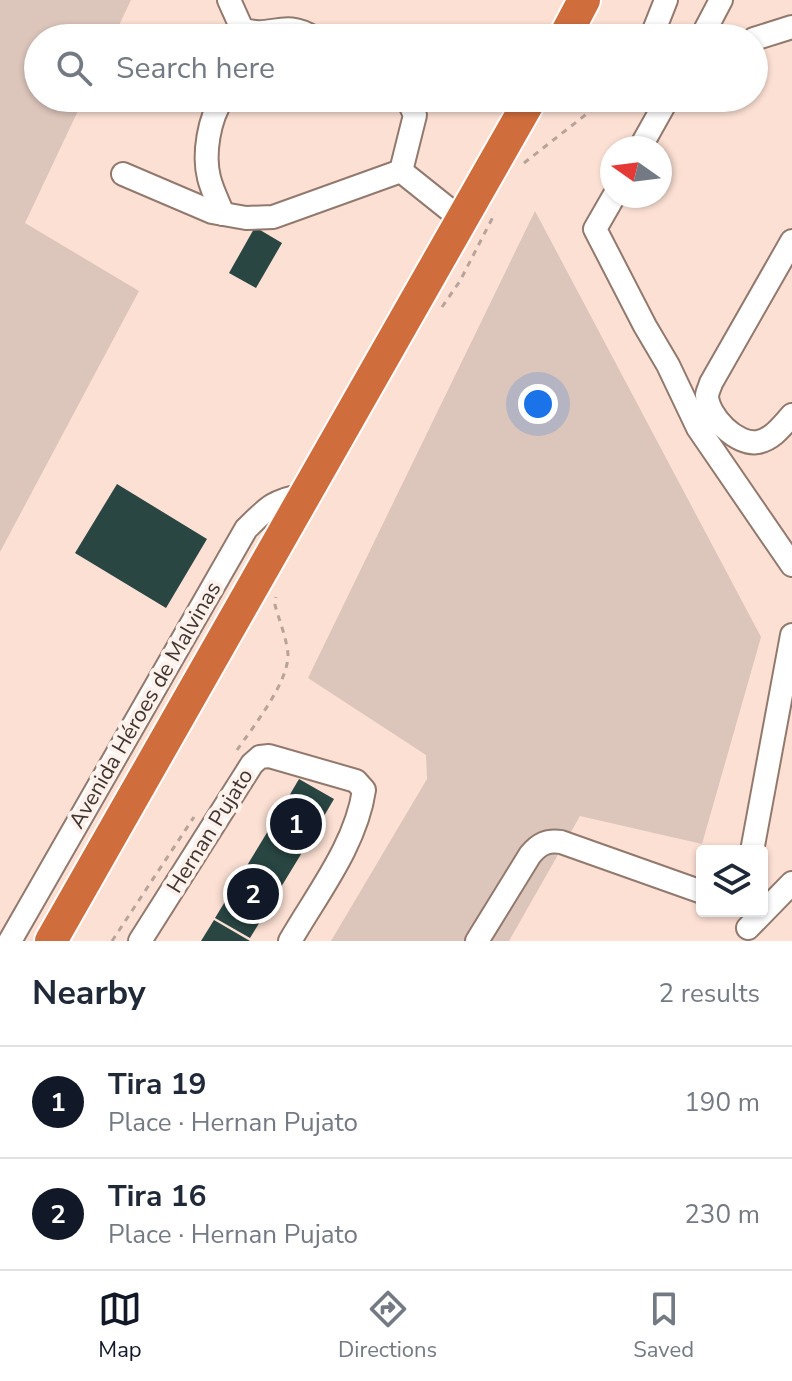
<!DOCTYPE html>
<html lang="en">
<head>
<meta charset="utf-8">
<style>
  :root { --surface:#fff; --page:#f2f2f3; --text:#1f2937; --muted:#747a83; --line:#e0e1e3; --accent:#111827 }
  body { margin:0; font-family:"Nunito Sans",sans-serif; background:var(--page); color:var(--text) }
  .controls { position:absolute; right:24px; bottom:24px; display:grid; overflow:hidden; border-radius:8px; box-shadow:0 2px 6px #0004 }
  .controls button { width:72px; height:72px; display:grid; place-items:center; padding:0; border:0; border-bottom:2px solid var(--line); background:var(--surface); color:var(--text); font:40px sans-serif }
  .compass { position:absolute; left:600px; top:136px; width:72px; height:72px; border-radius:50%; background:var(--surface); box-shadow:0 2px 6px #0004; rotate:284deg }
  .you { position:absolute; left:538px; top:404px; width:28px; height:28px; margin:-20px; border:6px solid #fff; border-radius:50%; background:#1a73e8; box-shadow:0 0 0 12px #1a73e833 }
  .badge { display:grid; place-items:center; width:52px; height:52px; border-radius:50%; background:var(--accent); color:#fff; font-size:26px; font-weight:700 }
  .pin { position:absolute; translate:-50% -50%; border:4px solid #fff; box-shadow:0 2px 8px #0006 }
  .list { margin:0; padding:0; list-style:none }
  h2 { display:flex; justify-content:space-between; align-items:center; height:104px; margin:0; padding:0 32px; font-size:34px }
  h2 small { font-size:26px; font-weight:400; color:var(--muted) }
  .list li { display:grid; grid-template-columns:52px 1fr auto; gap:24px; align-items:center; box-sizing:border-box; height:112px; padding:0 32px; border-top:2px solid var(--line) }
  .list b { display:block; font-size:30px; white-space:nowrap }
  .list p { margin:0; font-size:26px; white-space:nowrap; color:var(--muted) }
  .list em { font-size:26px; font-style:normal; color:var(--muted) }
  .icon { flex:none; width:44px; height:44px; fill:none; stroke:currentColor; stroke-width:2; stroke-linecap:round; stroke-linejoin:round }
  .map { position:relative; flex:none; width:792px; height:941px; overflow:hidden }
  .search { position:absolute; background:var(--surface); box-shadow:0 2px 6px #0004; left:24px; right:24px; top:24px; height:88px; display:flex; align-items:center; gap:20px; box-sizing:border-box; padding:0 28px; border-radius:44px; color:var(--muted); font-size:30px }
  .sheet { height:328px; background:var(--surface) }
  nav { display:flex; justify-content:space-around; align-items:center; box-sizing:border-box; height:112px; border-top:2px solid var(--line); background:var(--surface); font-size:22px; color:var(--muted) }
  nav a { display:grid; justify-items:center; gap:4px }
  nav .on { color:var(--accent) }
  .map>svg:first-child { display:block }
  .green { fill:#dcc5bb }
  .building { fill:#294643 }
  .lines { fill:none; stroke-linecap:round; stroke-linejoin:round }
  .minor-casing { stroke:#92796e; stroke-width:26 }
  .highway-casing { stroke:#fff; stroke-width:36 }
  .path { stroke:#b8a399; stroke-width:3; stroke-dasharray:6 6; stroke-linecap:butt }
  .minor { stroke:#fff; stroke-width:22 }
  .highway { stroke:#d06d3d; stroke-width:32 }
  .labels { text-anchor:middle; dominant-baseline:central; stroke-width:8; stroke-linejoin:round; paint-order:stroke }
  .street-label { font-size:22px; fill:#403530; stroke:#fdf1ec }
</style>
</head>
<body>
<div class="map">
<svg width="792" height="941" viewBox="0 0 792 941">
  <rect width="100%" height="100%" fill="#fce0d4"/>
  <g class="green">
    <path d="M0 0H131L113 38H38V98H84L25 223 139 291 0 552Z"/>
    <path d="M535 211 761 637 702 844 580 816 509 941H331L427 779 426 755 308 678Z"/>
  </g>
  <g class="building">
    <path d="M255 227 282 243 256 288 229 273Z"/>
    <path d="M117 484 207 539 166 608 75 553Z"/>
    <path d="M299 779 334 799 307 845 272 825Z"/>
    <path d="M271 826 306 846 250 938 215 918Z"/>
    <path d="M214 920 250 941H201Z"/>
  </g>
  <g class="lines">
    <defs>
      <g id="minor">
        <path d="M229 0 242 29C271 40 283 18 314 38"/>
        <path d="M568 31 594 38"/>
        <path d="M651 38 666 0"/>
        <path d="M701 38 721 0"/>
        <path d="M754 39 792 27"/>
        <path d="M640 148 668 98"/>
        <path d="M401 171 415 115 407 98"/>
        <path d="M123 174 212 212 246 218 273 217 401 171 461 219"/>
        <path d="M614 196 595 229 645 326 668 365 698 428 792 565"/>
        <path d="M223 214C218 202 212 190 209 178 203 154 209 118 223 98"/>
        <path d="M792 241 711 383C710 387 708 390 707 395 707 416 737 446 758 442 773 439 782 426 792 415"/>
        <path d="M752 851 792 635"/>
        <path d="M748 928 792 883"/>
        <path d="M10 941 246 529C267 508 274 500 304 495"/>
        <path d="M140 941 252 764 260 757 269 756 356 781 364 790C356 845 317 894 290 941"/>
        <path d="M477 941 530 855C539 844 547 840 561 842L702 892"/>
      </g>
      <g id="highway">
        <path d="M564 38 584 0"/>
        <path d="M51 941 531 98"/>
      </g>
    </defs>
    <use href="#minor" class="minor-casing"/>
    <use href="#highway" class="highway-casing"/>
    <g class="path">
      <path d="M524 163 607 98"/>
      <path d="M442 307 460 281 495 213"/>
      <path d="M237 750C253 727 288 683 288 655 287 639 279 620 275 605L276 597"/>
      <path d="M112 941 194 817"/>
    </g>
    <use href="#minor" class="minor"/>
    <use href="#highway" class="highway"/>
  </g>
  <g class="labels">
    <g class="street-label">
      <text transform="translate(145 705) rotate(-60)">Avenida Héroes de Malvinas</text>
      <text transform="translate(210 831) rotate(-58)">Hernan Pujato</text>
    </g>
  </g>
</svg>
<div class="controls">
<button><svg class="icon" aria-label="layers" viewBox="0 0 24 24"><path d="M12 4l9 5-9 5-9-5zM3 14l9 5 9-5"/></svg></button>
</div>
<svg class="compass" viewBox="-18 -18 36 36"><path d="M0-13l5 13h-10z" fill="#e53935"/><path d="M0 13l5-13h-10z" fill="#747a83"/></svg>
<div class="you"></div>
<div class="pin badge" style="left:296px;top:824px">1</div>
<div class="pin badge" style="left:253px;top:894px">2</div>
<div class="search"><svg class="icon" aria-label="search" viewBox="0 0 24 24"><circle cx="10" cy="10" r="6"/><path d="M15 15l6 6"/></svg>Search here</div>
</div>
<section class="sheet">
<h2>Nearby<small>2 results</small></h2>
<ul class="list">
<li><span class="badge">1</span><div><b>Tira 19</b><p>Place · Hernan Pujato</p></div><em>190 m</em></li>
<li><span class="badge">2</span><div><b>Tira 16</b><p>Place · Hernan Pujato</p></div><em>230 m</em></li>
</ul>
</section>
<nav>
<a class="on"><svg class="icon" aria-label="map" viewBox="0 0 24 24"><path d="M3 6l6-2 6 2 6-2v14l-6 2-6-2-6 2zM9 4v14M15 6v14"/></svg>Map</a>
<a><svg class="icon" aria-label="directions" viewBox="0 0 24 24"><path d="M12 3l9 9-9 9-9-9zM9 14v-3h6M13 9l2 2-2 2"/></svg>Directions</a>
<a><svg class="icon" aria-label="saved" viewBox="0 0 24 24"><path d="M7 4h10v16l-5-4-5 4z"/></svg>Saved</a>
</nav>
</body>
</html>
